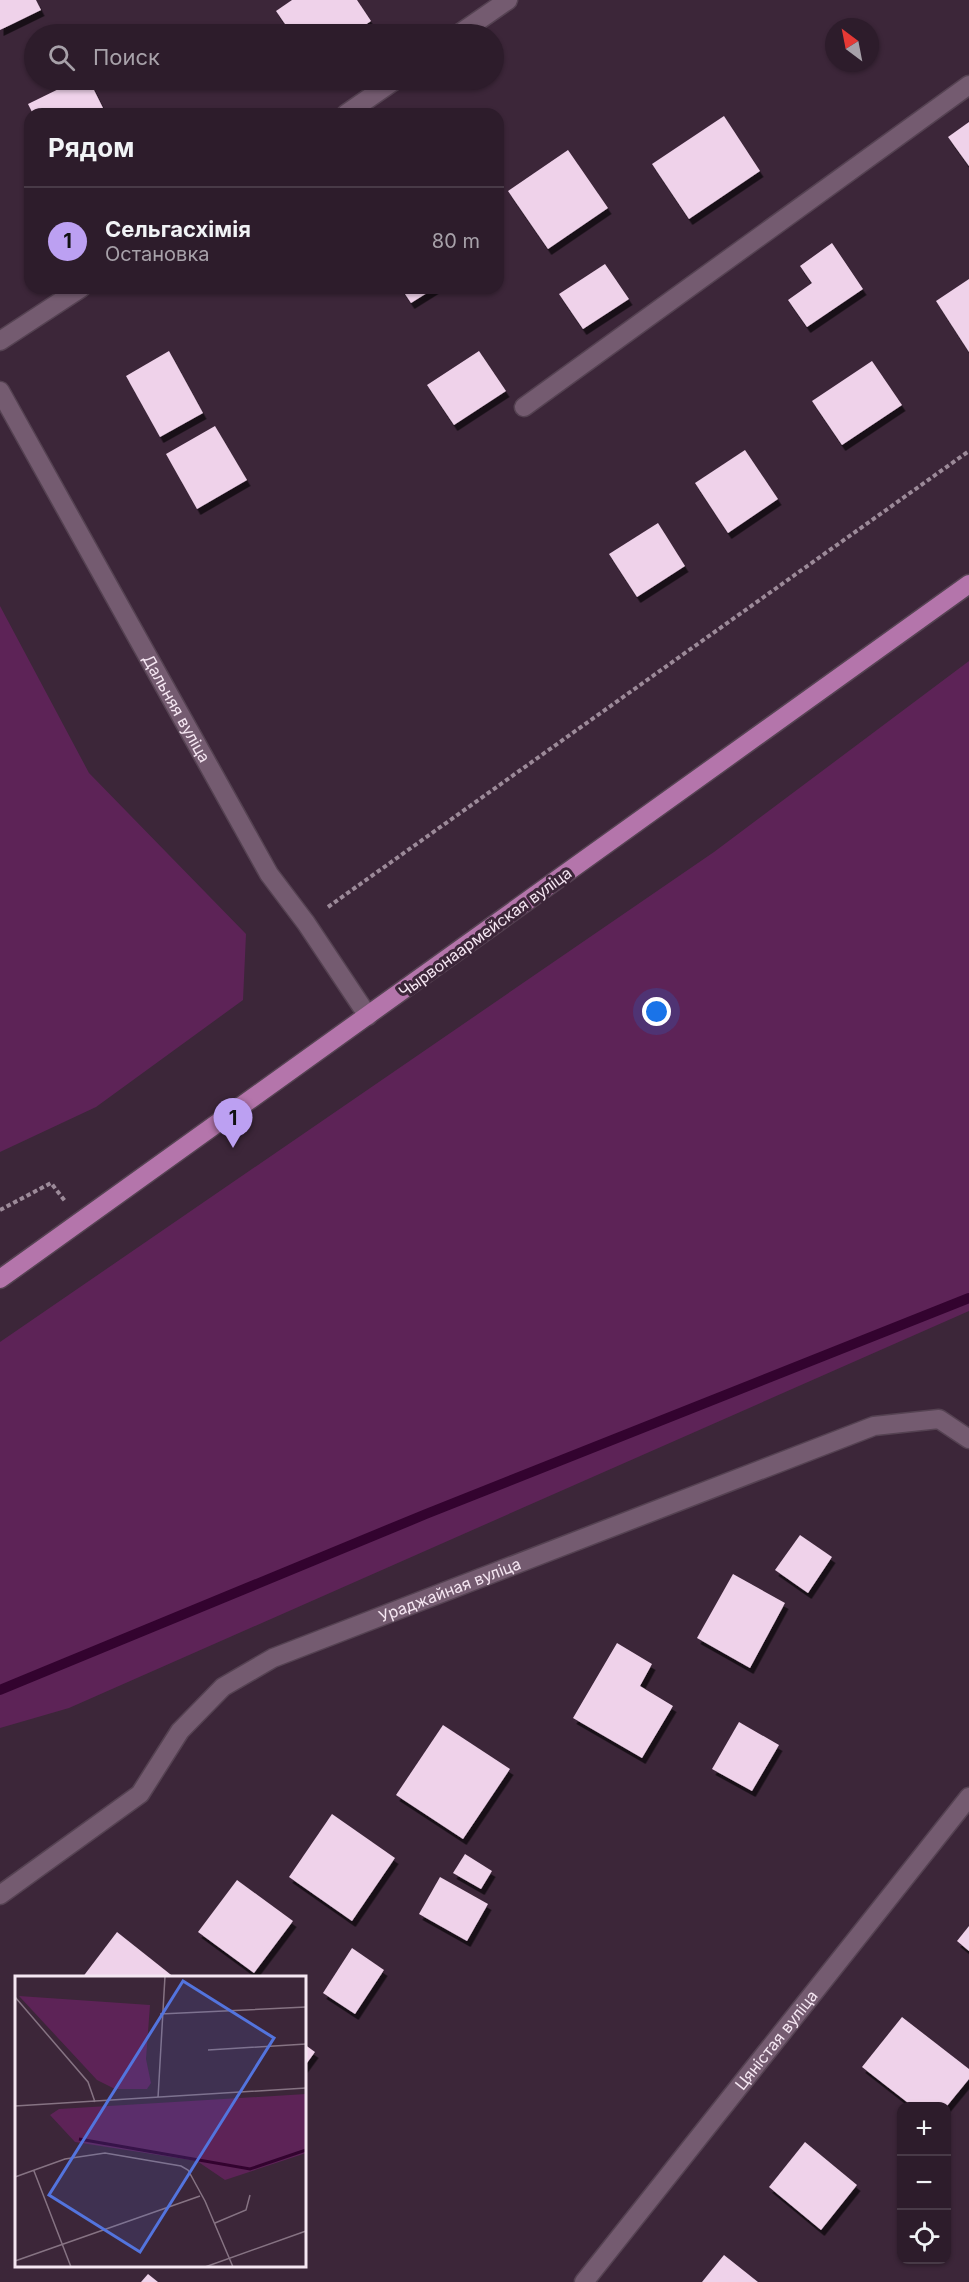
<!DOCTYPE html>
<html lang="ru">
<head>
<meta charset="utf-8">
<style>
  :root { --surface:#2d1c2b; --page:#352533; --text:#f1f3f6; --muted:#a7a1a9; --line:#483a47; --accent:#bca0f2 }
  body { margin:0; font-family:Inter,sans-serif; background:var(--page); color:var(--text) }
  .controls { position:absolute; right:18px; bottom:18px; display:grid; overflow:hidden; border-radius:12px; box-shadow:0 2px 4px #0004 }
  .controls button { width:54px; height:54px; display:grid; place-items:center; padding:0; border:0; border-bottom:2px solid var(--line); background:var(--surface); color:var(--text); font:30px sans-serif }
  .compass { position:absolute; left:825px; top:18px; width:54px; height:54px; border-radius:50%; background:var(--surface); box-shadow:0 2px 4px #0004; rotate:328deg }
  .you { position:absolute; left:657px; top:1012px; width:21px; height:21px; margin:-15px; border:4px solid #fff; border-radius:50%; background:#1a73e8; box-shadow:0 0 0 9px #1a73e833 }
  .badge { display:grid; place-items:center; width:39px; height:39px; border-radius:50%; background:var(--accent); color:#111; font-size:20px; font-weight:700 }
  .pin { position:absolute; translate:-50% -50px; filter:drop-shadow(0 2px 3px #0008) }
  .pin::after { content:''; position:absolute; top:32px; width:21px; height:18px; background:inherit; clip-path:polygon(0 0,100% 0,50% 100%) }
  .list { margin:0; padding:0; list-style:none }
  h2 { display:flex; justify-content:space-between; align-items:center; height:78px; margin:0; padding:0 24px; font-size:26px }
  h2 small { font-size:20px; font-weight:400; color:var(--muted) }
  .list li { display:grid; grid-template-columns:39px 1fr auto; gap:18px; align-items:center; box-sizing:border-box; height:108px; padding:0 24px; border-top:2px solid var(--line) }
  .list b { display:block; font-size:22px; white-space:nowrap }
  .list p { margin:0; font-size:20px; white-space:nowrap; color:var(--muted) }
  .list em { font-size:20px; font-style:normal; color:var(--muted) }
  .icon { flex:none; width:33px; height:33px; fill:none; stroke:currentColor; stroke-width:2; stroke-linecap:round; stroke-linejoin:round }
  .map { position:relative; flex:none; width:969px; height:2282px; overflow:hidden }
  .search { position:absolute; background:var(--surface); box-shadow:0 2px 4px #0004; left:24px; top:24px; width:480px; height:66px; display:flex; align-items:center; gap:15px; box-sizing:border-box; padding:0 21px; border-radius:33px; color:var(--muted); font-size:22px }
  .panel { position:absolute; background:var(--surface); box-shadow:0 2px 4px #0004; left:24px; top:108px; width:480px; height:186px; border-radius:18px }
  .map>svg:first-child { display:block }
  .green { fill:#5d2357 }
  .lines { fill:none; stroke-linecap:round; stroke-linejoin:round }
  .stream { stroke:#33032f; stroke-width:10 }
  .building { fill:#efd2ea; filter:url(#shadow) }
  .minor-casing { stroke:#554252; stroke-width:21 }
  .major-casing { stroke:#554252; stroke-width:21 }
  .path { stroke:#9c8a99; stroke-width:4; stroke-dasharray:4.5 3; stroke-linecap:butt }
  .minor { stroke:#745b70; stroke-width:18 }
  .major { stroke:#b475ab; stroke-width:18 }
  .labels { text-anchor:middle; dominant-baseline:central; stroke-width:6; stroke-linejoin:round; paint-order:stroke }
  .street-label { font-size:16px; fill:#f5e6f2; stroke:#3c2639 }
  .inset-river { fill:none; stroke:#33032f; stroke-width:3 }
  .inset-road { fill:none; stroke:#867383; stroke-width:1.5 }
  .view { fill:#5374de; fill-opacity:0.15; stroke:#5374de; stroke-width:3 }
  .inset-edge { fill:none; stroke:#f5e6f2; stroke-width:3 }
</style>
</head>
<body>
<div class="map">
<svg width="969" height="2282" viewBox="0 0 969 2282">
  <defs>
    <filter id="shadow"><feDropShadow dx="3.5" dy="6" stdDeviation="0" flood-color="#0009"/></filter>
  </defs>
  <rect width="100%" height="100%" fill="#3c2639"/>
  <g class="green">
    <path d="M0 606 89 773 246 934 243 1000 96 1107 0 1152Z"/>
    <path d="M969 661V1311L69 1708 0 1728V1342L714 852Z"/>
  </g>
  <g class="lines">
    <path class="stream" d="M0 1690 426 1514 969 1298"/>
  </g>
  <g class="building">
    <path d="M0 0H36L41 10 0 30Z"/>
    <path d="M292 0H357L371 21 352 34H292L276 11Z"/>
    <path d="M77 80H89L106 114H33L28 104Z"/>
    <path d="M724 116 760 171 689 219 652 164Z"/>
    <path d="M969 122V166L948 137Z"/>
    <path d="M568 150 608 208 548 249 508 191Z"/>
    <path d="M832 243 863 289 807 327 788 300 812 283 800 266Z"/>
    <path d="M605 264 629 299 583 329 559 294Z"/>
    <path d="M969 279V352L936 301Z"/>
    <path d="M401 288H435L411 303Z"/>
    <path d="M169 351 203 413 160 437 126 376Z"/>
    <path d="M479 351 506 391 454 425 427 385Z"/>
    <path d="M872 361 902 405 842 445 812 401Z"/>
    <path d="M215 426 247 480 197 509 166 454Z"/>
    <path d="M745 450 778 499 728 533 695 483Z"/>
    <path d="M658 523 685 566 637 597 609 554Z"/>
    <path d="M800 1535 832 1557 808 1593 775 1570Z"/>
    <path d="M733 1574 785 1603 750 1668 697 1638Z"/>
    <path d="M617 1643 652 1664 640 1686 673 1706 642 1758 573 1718Z"/>
    <path d="M739 1722 779 1745 752 1791 712 1769Z"/>
    <path d="M443 1725 510 1769 463 1839 396 1795Z"/>
    <path d="M332 1814 395 1858 352 1921 289 1877Z"/>
    <path d="M465 1854 492 1871 481 1889 453 1873Z"/>
    <path d="M440 1877 488 1904 467 1941 419 1914Z"/>
    <path d="M237 1880 293 1921 254 1973 198 1932Z"/>
    <path d="M969 1926V1951L957 1941Z"/>
    <path d="M117 1932 175 1978H82Z"/>
    <path d="M352 1948 384 1970 355 2014 323 1993Z"/>
    <path d="M902 2017 969 2069V2079L947 2106H912L862 2067Z"/>
    <path d="M304 2044 315 2052 304 2067Z"/>
    <path d="M805 2142 857 2185 821 2230 769 2187Z"/>
    <path d="M724 2255 758 2282H702Z"/>
    <path d="M148 2274 158 2282H141Z"/>
  </g>
  <g class="lines">
    <defs>
      <g id="minor">
        <path d="M459 34 508 0"/>
        <path d="M346 114 395 80"/>
        <path d="M0 341 81 288"/>
        <path id="s1" d="M0 391 269 874 306 923 368 1016"/>
        <path d="M524 407 969 85"/>
        <path id="s2" d="M0 1895 140 1794 180 1731 223 1687 273 1658 874 1426 939 1419 969 1439"/>
        <path id="s3" d="M584 2282 969 1797"/>
      </g>
      <path id="major" d="M0 1279 969 584"/>
    </defs>
    <use href="#minor" class="minor-casing"/>
    <use href="#major" class="major-casing"/>
    <g class="path">
      <path d="M328 907 969 451"/>
      <path d="M0 1210 51 1183 65 1201"/>
    </g>
    <use href="#minor" class="minor"/>
    <use href="#major" class="major"/>
  </g>
  <g class="labels">
    <g class="street-label">
      <text stroke="none"><textPath href="#s1" startOffset="363">Дальняя вуліца</textPath></text>
      <text transform="translate(485 932) rotate(-36)">Чырвонаармейская вуліца</text>
      <text stroke="none"><textPath href="#s2" startOffset="556">Ураджайная вуліца</textPath></text>
      <text stroke="none"><textPath href="#s3" startOffset="309">Цяністая вуліца</textPath></text>
    </g>
  </g>
  <g transform="translate(15 1976)">
    <rect width="291" height="291" fill="#3c2639"/>
    <path d="M4 20 135 29 131 83 136 107 132 113H100L82 104ZM291 118V177L210 204 182 185 60 166 35 139 44 133Z" fill="#5d2357"/>
    <path class="inset-river" d="M64 163 235 193 291 174"/>
    <path class="inset-road" d="M0 21 73 106 80 126M145 38 291 31M193 74 291 68M143 122 150 0M0 130 291 112M19 195 56 291M0 201 50 183 90 177 166 190 173 194 190 225 218 291M200 247 231 234 235 219M0 285 185 220M190 291 291 255"/>
    <path class="view" d="M168 5 259 62 125 276 34 219Z"/>
    <rect width="291" height="291" class="inset-edge"/>
  </g>
</svg>
<div class="controls">
<button>+</button>
<button>−</button>
<button><svg class="icon" aria-label="locate" viewBox="0 0 24 24"><circle cx="12" cy="12" r="6"/><path d="M12 2v4M12 18v4M2 12h4M18 12h4"/></svg></button>
</div>
<svg class="compass" viewBox="-18 -18 36 36"><path d="M0-13l5 13h-10z" fill="#e53935"/><path d="M0 13l5-13h-10z" fill="#a7a1a9"/></svg>
<div class="you"></div>
<div class="pin badge" style="left:233px;top:1148px">1</div>
<div class="search"><svg class="icon" aria-label="search" viewBox="0 0 24 24"><circle cx="10" cy="10" r="6"/><path d="M15 15l6 6"/></svg>Поиск</div>
<section class="panel">
<h2>Рядом<small></small></h2>
<ul class="list">
<li><span class="badge">1</span><div><b>Сельгасхімія</b><p>Остановка</p></div><em>80 m</em></li>
</ul>
</section>
</div>
</body>
</html>
